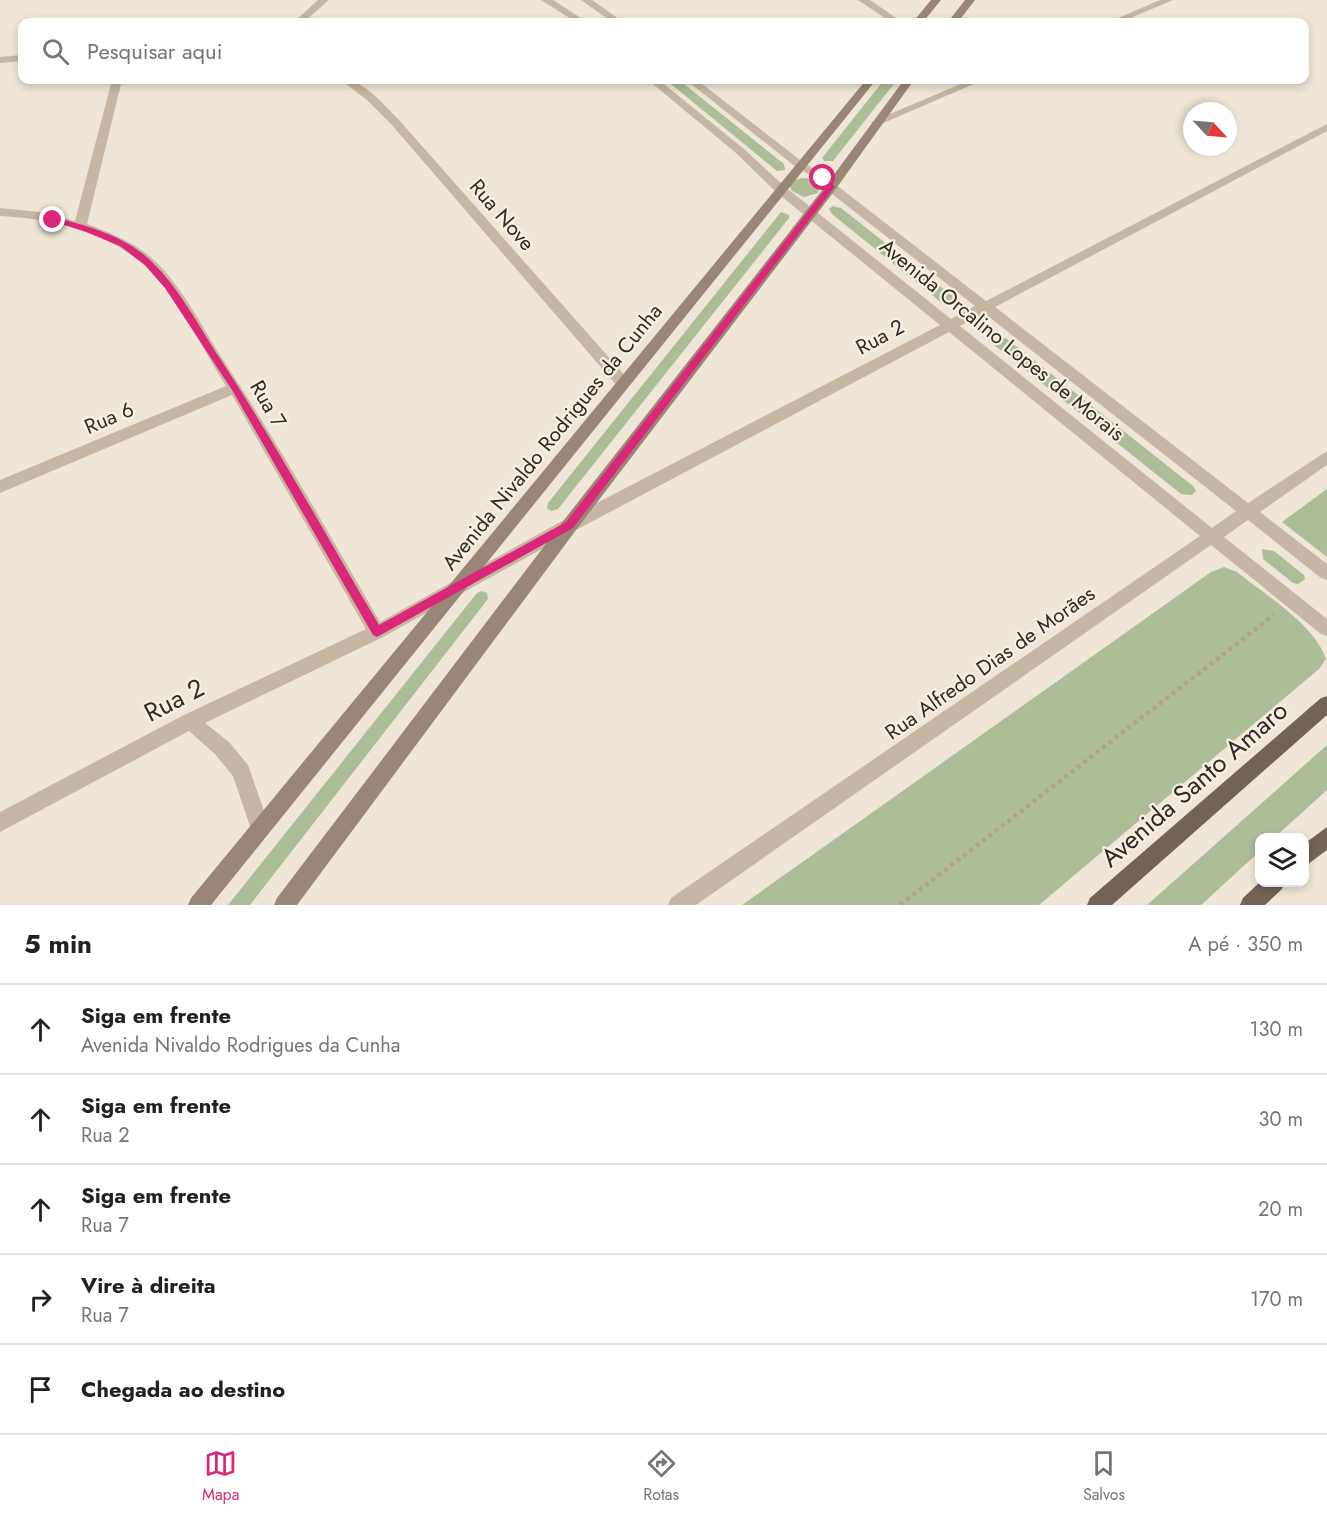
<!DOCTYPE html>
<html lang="pt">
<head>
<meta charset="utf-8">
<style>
  :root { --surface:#fff; --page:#f6f6f6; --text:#202124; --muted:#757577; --line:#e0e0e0; --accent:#db2777 }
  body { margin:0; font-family:Jost,sans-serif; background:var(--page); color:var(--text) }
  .controls { position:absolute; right:18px; bottom:18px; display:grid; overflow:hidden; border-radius:12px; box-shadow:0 3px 9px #0003 }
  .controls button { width:54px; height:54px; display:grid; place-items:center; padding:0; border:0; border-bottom:2px solid var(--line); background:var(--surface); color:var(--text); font:30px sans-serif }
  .compass { position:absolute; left:1183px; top:102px; width:54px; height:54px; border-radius:50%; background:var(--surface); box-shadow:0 3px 9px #0003; rotate:116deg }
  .stop { position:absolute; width:18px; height:18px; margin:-14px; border:4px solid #db2777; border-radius:50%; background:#fff }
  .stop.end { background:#db2777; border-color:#fff; box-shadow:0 2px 6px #0008 }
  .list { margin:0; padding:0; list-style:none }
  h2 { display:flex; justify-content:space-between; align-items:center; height:78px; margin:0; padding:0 24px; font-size:26px }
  h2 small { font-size:20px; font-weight:400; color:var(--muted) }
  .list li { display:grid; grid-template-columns:39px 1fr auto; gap:18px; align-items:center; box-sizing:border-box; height:90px; padding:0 24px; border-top:2px solid var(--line) }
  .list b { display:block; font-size:22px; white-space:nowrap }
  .list p { margin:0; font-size:20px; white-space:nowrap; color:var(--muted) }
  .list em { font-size:20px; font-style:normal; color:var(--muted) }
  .icon { flex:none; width:33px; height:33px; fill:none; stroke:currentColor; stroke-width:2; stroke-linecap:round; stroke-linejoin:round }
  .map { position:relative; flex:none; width:1327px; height:905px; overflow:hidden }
  .search { position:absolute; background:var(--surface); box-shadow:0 3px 9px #0003; left:18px; right:18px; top:18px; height:66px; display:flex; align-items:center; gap:15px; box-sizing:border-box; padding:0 21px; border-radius:12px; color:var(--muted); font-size:22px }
  .sheet { height:528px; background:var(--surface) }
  nav { display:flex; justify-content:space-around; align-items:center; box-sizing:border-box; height:84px; border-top:2px solid var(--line); background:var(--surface); font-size:16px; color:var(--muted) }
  nav a { display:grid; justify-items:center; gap:3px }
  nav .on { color:var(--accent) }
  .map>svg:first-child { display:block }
  .green { fill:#adbd98 }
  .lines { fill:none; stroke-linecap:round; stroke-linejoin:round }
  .path { stroke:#b2a18e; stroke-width:4.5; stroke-dasharray:4 4; stroke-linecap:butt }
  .street { fill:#c6b7a4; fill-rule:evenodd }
  .secondary { fill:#998676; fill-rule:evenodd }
  .primary { fill:#736357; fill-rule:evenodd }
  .route { fill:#db2777 }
  .labels { text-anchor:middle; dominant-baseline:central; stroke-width:4.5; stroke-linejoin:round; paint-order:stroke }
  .street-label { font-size:21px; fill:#322a25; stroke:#f7f0e3 }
  .near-street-label { font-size:26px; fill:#322a25; stroke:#f7f0e3 }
</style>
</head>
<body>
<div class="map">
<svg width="1327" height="905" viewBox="0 0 1327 905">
  <rect width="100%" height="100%" fill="#efe6d7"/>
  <g class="green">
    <path d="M666 80H679L784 164 785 170 777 171Z"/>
    <path d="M884 80H897L833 161H824L822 158Z"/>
    <path d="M803 178 813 179 819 184 818 193 804 197 792 191 789 185 794 180Z"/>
    <path d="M832 206 841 208 955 298 957 302 954 305 943 304 832 214 829 209Z"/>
    <path d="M781 212 789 215V218L558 509 551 511 547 508 548 503Z"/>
    <path d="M1002 337 1007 339 1193 486 1196 491 1192 495 1181 494 994 345V342Z"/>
    <path d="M1327 489V557L1282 522Z"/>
    <path d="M1262 549 1274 551 1304 575 1305 579 1298 584 1293 583 1263 559Z"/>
    <path d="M1224 567 1237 572C1265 595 1314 624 1326 659L1319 669 1039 905H742L1211 572Z"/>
    <path d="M482 591 487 593 488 599 250 905H228L477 593Z"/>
    <path d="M1327 745V790L1275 837 1260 838 1259 852 1201 905H1147Z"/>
  </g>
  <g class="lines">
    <path class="path" d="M900 905 1274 615"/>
    <g class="street">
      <path d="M318 0H329L304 22H294Z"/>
      <path d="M541 0H553L587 22H576Z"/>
      <path d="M581 0H592L623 22H612Z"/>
      <path d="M858 0H870L902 22H891Z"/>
      <path d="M1160 0H1173L1121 22H1109Z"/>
      <path d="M22 55V61L0 63V57Z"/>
      <path d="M112 80H122L87 224C111 233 136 243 155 261 182 287 200 323 220 355 277 441 328 532 380 622L564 520 940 325 776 192 736 153 648 80H659L744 149 784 186 951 319 975 306 827 190 819 180 796 167 686 80H697L804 163 827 176 835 184 986 301 1327 124V131L995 307 1248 503 1327 451V465L1260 512 1327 564V580L1321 578 1248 520 1224 537 1327 619V636L1321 634 1211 545 696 905H668L671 898 1200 536 949 332 576 530 383 637 205 723 229 742 248 765 270 828 267 835 260 838 253 835 233 776 215 754 189 731 0 832V812L184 715 366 629 232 395 0 493V480L226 386C202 348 177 295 144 265 104 230 51 219 0 216V208L39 212 75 221ZM984 313 1236 511 1212 528 960 326Z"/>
      <path d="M341 80C363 78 384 105 399 120L628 379 630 383 628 387H618L391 124 368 101Z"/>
      <path d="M970 80H983L881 124H873L871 122Z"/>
    </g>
    <g class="secondary">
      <path d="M931 0H941L923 22H913Z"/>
      <path d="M965 0H975L958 22H948Z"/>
      <path d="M866 80H876L211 905H188L191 898Z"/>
      <path d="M904 80H914L835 190 576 530 297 905H274L277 898 564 520 827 184Z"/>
    </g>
    <g class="primary">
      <path d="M1327 696V715L1112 905H1087L1090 898 1321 698Z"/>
      <path d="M1327 827V850L1304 867V844Z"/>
      <path d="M1260 882H1285L1282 889 1265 905H1240L1243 898Z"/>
    </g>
  </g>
  <path class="route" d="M820 177H825L835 187 833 189 573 528 377 637 373 635 232 390 165 288 145 265 120 246 86 232 49 220 53 217C88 226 126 236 152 262 178 287 196 321 215 351 274 440 325 534 379 625L566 522 827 187 819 178Z"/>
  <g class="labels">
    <g class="street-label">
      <text transform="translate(502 215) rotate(49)">Rua Nove</text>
      <text transform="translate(880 337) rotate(-28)">Rua 2</text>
      <text transform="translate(1002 340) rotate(39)">Avenida Orcalino Lopes de Morais</text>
      <text transform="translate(268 404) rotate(60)">Rua 7</text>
      <text transform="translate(109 418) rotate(-23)">Rua 6</text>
      <text transform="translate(552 437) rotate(-51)">Avenida Nivaldo Rodrigues da Cunha</text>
      <text transform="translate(990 663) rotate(-35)">Rua Alfredo Dias de Morães</text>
    </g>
    <g class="near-street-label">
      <text transform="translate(174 700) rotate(-27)">Rua 2</text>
      <text transform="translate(1194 784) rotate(-41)">Avenida Santo Amaro</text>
    </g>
  </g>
</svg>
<div class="controls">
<button><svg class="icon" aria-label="layers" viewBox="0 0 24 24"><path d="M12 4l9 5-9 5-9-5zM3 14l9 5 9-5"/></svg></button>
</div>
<svg class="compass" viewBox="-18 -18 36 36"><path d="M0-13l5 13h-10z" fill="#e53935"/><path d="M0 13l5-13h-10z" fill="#757577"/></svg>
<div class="stop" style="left:823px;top:178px"></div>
<div class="stop end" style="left:53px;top:220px"></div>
<div class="search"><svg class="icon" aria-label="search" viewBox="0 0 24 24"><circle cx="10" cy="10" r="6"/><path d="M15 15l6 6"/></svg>Pesquisar aqui</div>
</div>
<section class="sheet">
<h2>5 min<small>A pé · 350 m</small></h2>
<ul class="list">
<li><svg class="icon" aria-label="ahead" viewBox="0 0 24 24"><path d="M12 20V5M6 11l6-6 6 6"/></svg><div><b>Siga em frente</b><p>Avenida Nivaldo Rodrigues da Cunha</p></div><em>130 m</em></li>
<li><svg class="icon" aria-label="ahead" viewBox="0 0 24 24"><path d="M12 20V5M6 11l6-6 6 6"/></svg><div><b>Siga em frente</b><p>Rua 2</p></div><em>30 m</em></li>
<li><svg class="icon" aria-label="ahead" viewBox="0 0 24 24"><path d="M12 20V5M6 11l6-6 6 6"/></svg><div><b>Siga em frente</b><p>Rua 7</p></div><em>20 m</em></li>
<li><svg class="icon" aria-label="right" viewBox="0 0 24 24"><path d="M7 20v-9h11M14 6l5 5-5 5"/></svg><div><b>Vire à direita</b><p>Rua 7</p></div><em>170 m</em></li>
<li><svg class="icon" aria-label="arrive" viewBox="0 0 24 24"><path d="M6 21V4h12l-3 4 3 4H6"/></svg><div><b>Chegada ao destino</b></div></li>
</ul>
</section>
<nav>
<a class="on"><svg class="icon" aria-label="map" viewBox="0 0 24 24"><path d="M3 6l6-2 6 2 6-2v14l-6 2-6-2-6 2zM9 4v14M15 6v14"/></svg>Mapa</a>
<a><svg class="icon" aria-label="directions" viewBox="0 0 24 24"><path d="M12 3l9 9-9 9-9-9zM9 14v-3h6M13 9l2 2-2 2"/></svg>Rotas</a>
<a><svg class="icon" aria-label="saved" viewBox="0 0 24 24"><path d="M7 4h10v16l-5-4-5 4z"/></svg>Salvos</a>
</nav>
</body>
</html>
